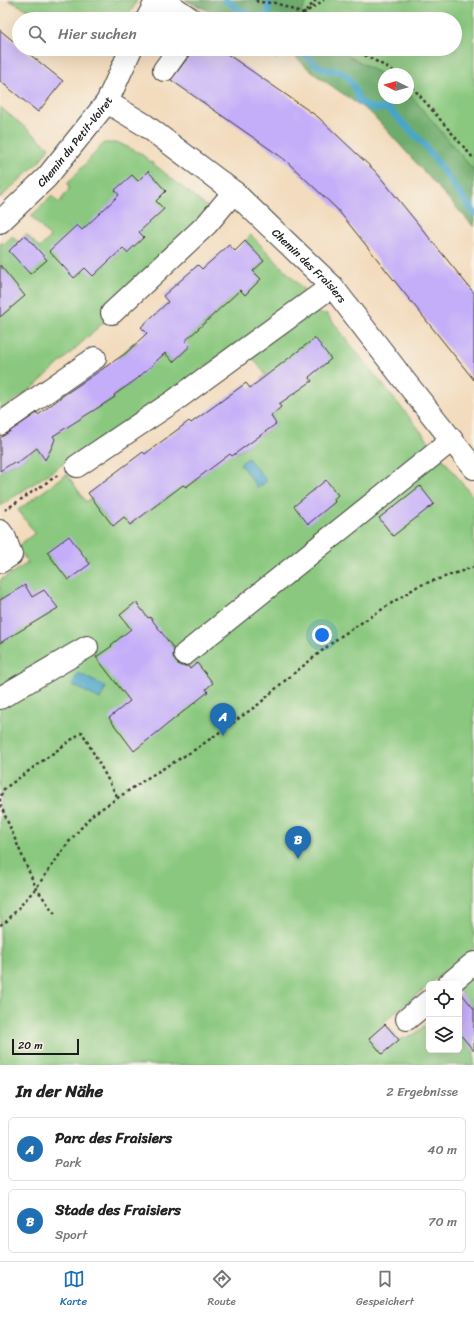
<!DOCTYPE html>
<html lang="de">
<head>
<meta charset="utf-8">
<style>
  :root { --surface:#fff; --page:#f2f2f2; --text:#222; --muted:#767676; --line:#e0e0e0; --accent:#1f6fb2 }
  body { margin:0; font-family:Sriracha,sans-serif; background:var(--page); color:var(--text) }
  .controls { position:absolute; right:12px; bottom:12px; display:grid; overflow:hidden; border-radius:6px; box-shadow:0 4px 16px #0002 }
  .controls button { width:36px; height:36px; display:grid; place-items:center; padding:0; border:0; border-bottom:1px solid var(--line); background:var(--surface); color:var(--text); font:20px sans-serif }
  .compass { position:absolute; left:378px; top:68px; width:36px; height:36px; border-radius:50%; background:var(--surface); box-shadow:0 4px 16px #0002; rotate:275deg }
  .scale { position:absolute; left:12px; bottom:10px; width:67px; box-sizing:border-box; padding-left:4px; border:2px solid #1c1c1c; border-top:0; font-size:11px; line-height:14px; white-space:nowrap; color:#1c1c1c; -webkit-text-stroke:3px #f7f3e8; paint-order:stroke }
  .you { position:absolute; left:322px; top:635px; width:14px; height:14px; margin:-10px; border:3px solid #fff; border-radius:50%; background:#1a73e8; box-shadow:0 0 0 6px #1a73e833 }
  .badge { display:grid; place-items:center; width:26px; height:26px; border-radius:50%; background:var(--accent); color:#fff; font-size:13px; font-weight:700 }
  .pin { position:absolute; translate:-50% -33px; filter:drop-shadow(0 1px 2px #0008) }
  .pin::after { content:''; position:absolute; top:21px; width:14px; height:12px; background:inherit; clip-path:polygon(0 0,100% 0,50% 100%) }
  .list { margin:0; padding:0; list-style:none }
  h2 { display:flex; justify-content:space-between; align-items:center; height:52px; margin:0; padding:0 16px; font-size:17px }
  h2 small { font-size:13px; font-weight:400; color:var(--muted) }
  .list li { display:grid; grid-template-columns:26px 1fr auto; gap:12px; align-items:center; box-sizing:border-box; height:64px; margin:0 8px 8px; padding:0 8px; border:1px solid var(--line); border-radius:6px }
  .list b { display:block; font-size:15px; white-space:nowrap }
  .list p { margin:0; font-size:13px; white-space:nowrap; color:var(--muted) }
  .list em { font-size:13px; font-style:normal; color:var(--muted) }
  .icon { flex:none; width:22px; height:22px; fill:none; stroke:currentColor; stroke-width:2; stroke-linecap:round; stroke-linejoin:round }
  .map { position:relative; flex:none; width:474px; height:1065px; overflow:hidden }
  .search { position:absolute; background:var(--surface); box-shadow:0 4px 16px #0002; left:12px; right:12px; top:12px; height:44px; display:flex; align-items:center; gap:10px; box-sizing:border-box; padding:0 14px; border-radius:22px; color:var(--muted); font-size:15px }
  .sheet { height:196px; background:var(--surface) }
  nav { display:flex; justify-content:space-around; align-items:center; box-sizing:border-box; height:56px; border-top:1px solid var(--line); background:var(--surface); font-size:11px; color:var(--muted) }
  nav a { display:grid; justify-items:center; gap:2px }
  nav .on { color:var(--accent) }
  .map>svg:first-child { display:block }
  .green { fill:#89c87e; stroke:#52724d }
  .forest { fill:#6eac6d; stroke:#456444 }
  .water { fill:#4aa6c8; stroke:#336172 }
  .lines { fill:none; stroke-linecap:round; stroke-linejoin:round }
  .stream { stroke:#4aa6c8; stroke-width:7 }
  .building { fill:#c4adf9 }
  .minor-casing { stroke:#3c3934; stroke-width:24 }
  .path { stroke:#3c3934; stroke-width:2.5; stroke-dasharray:3 3; stroke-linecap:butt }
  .minor { stroke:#fff; stroke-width:22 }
  .labels { text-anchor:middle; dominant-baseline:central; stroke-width:3; stroke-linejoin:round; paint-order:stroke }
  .street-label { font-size:11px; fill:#1c1c1c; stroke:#f7f3e8 }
</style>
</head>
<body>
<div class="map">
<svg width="474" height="1065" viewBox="0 0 474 1065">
  <rect width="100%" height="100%" fill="#f7f3e8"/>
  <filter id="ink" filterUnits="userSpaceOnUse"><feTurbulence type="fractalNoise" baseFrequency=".025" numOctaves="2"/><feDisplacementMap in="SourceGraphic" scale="8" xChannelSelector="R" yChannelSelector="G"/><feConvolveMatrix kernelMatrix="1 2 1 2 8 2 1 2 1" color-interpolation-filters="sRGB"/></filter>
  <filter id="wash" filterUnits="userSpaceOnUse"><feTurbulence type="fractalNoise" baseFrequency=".012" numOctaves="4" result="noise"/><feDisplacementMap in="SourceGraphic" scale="16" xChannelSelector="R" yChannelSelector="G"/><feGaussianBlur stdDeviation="0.9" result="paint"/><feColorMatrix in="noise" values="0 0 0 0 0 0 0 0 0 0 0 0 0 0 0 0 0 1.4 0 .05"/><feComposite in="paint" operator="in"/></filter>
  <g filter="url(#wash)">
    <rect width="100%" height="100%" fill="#f3dcbe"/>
    <g class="green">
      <path d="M8 0H137L127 19H47Z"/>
      <path d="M308 0H474V171L408 92V74H384V76L336 49H455V19H297Z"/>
      <path d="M0 107 49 147 39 162 0 198Z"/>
      <path d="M104 143H119L140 153 207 207 185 234 106 320 33 388 0 410V244L2 242 4 244 12 236 18 242 26 234 40 248 50 237 31 216 52 196 59 203 69 189 68 183Z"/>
      <path d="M251 235 306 292 269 322 81 452 0 506V472L14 462 16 464 35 450 34 449 36 447 42 456 50 451 53 443 50 438 94 408 95 410 115 397 114 395 133 382 117 359 130 346 137 342 155 362 165 353 173 362 190 346 178 332 196 331 230 299 232 281 245 295 261 279 253 271 264 261 245 241Z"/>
      <path d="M311 312 327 314C374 376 426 436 474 498V948L384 1022 399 1040 415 1034 429 1022V1050H459V996L462 994 459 991V984L474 970V1065H0V580L28 563 20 551 19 545 35 533 18 510 67 474 86 502 92 498 113 526 124 517 130 525 174 492 177 476 186 487 220 461 224 445 232 456 249 444 253 428 260 436 276 424 271 416 281 407 261 379 266 375 251 356Z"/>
    </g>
    <g class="forest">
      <path d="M185 0H308L297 19H226Z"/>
      <path d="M287 49H336L384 76V98H408V92L474 171V227L372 114 313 73Z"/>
    </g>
    <g class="water">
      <path d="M248 458 267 481 258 488 240 464Z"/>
      <path d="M78 673 106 687 100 699 72 685Z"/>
    </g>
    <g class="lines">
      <g class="stream">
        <path d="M225 0C239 9 251 19 268 18L269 0"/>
        <path d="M300 49C307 57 314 65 324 69 328 72 334 69 339 71 351 76 356 89 359 101L371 108 389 109 424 144 474 213"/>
      </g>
    </g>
    <g id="blocks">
      <g class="building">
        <path d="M0 30 19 46V49H23L63 81 38 112 0 81Z"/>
        <path d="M191 49H220L318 117 376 172 474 293V380L337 209 284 159 171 80 189 56Z"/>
        <path d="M148 171 166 191 156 201 164 209 139 232 144 237 127 253 123 248 93 276 85 268 74 278 49 251 77 225 82 230 119 195 115 190 132 175 138 181Z"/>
        <path d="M25 235 47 260 30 274 9 251Z"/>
        <path d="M245 241 264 261 253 271 261 279 245 295 240 290 185 341 190 346 173 362 165 353 137 379 114 395 115 397 53 436 55 439 52 447 45 460 37 448 16 464 14 462 0 471V438L37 413 38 415 64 395 126 353 147 333 141 327 168 302 163 296 198 265 202 269 229 245 235 251Z"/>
        <path d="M0 265 25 296 0 317Z"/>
        <path d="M315 338 331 359 309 377 312 381 279 404 281 407 271 416 276 424 232 456 230 454 186 487 183 485 130 525 124 517 113 526 88 493 143 452 145 454 189 421 191 423 246 383 250 388Z"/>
        <path d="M326 480 338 495 334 499 335 502 308 524 294 506Z"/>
        <path d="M420 486 434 504 393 536 379 518Z"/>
        <path d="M69 536 90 564 68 580 47 552Z"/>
        <path d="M25 585 32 597 44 590 58 608 0 643V600Z"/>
        <path d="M136 602 148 618 150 617 174 649 173 656 176 662 181 666H188L190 669 197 663 213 683 206 689 208 692 134 751 109 718 130 701 96 657 112 646 111 645 131 629 120 615Z"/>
        <path d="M462 994 474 1009V1051L459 1033V996Z"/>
        <path d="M385 1024 399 1040 382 1054 369 1038Z"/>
      </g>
    </g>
  </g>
  <g filter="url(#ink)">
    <use href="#blocks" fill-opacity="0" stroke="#3c3934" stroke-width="1"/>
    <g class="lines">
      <defs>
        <g id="minor">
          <path d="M163 0 191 19"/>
          <path d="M147 19 157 0"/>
          <path d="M164 70 179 49"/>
          <path id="s1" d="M107 102 145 125 234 192 332 286 404 380 474 468"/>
          <path id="s2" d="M0 222 47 177 107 102 131 49"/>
          <path d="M112 313 207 224 234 192"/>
          <path d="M0 424 95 358"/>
          <path d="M77 466 174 401 332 286"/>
          <path d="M0 531 5 538 11 555 0 562"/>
          <path d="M185 654 452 440"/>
          <path d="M0 698 87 647"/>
          <path d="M449 984 474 963"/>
          <path d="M407 1019 429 1001"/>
        </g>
      </defs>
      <use href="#minor" class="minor-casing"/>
      <g class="path">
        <path d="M256 0 258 2 276 3 303 14 307 19"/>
        <path d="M306 11 316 0"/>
        <path d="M303 14 324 0"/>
        <path d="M263 49 276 56 290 49"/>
        <path d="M354 49 399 74"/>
        <path d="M408 82 474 159"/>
        <path d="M5 510 58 475"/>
        <path d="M55 914 36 888 0 804V798L4 789 82 732 118 798"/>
        <path d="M0 925 7 921 36 888 68 843 92 815 149 777 196 749 259 704 282 683 338 638 418 586 474 567"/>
      </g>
      <use href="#minor" class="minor"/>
    </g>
  </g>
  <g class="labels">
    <g class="street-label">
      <text stroke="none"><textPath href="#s2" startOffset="110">Chemin du Petit-Voiret</textPath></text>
      <text stroke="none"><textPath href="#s1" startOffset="261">Chemin des Fraisiers</textPath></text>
    </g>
  </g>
</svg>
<div class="controls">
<button><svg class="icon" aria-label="locate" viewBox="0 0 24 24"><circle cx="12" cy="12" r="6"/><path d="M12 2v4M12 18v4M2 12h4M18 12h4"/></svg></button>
<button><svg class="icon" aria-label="layers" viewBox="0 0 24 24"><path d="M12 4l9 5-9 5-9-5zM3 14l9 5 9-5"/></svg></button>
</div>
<svg class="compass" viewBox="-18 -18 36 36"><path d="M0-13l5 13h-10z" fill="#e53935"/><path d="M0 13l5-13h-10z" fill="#767676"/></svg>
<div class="scale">20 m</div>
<div class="you"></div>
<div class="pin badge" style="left:223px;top:736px">A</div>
<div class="pin badge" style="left:298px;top:859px">B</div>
<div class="search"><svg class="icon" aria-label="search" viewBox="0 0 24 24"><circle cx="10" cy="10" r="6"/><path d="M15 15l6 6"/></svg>Hier suchen</div>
</div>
<section class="sheet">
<h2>In der Nähe<small>2 Ergebnisse</small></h2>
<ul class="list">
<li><span class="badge">A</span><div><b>Parc des Fraisiers</b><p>Park</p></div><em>40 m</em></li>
<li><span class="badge">B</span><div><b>Stade des Fraisiers</b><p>Sport</p></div><em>70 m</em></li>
</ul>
</section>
<nav>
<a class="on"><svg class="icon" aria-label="map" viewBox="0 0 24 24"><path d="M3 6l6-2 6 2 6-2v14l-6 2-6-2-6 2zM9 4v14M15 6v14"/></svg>Karte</a>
<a><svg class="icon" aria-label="directions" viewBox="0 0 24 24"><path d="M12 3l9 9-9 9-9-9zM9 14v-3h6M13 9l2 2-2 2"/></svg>Route</a>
<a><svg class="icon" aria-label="saved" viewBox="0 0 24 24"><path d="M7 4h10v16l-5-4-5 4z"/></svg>Gespeichert</a>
</nav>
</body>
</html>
